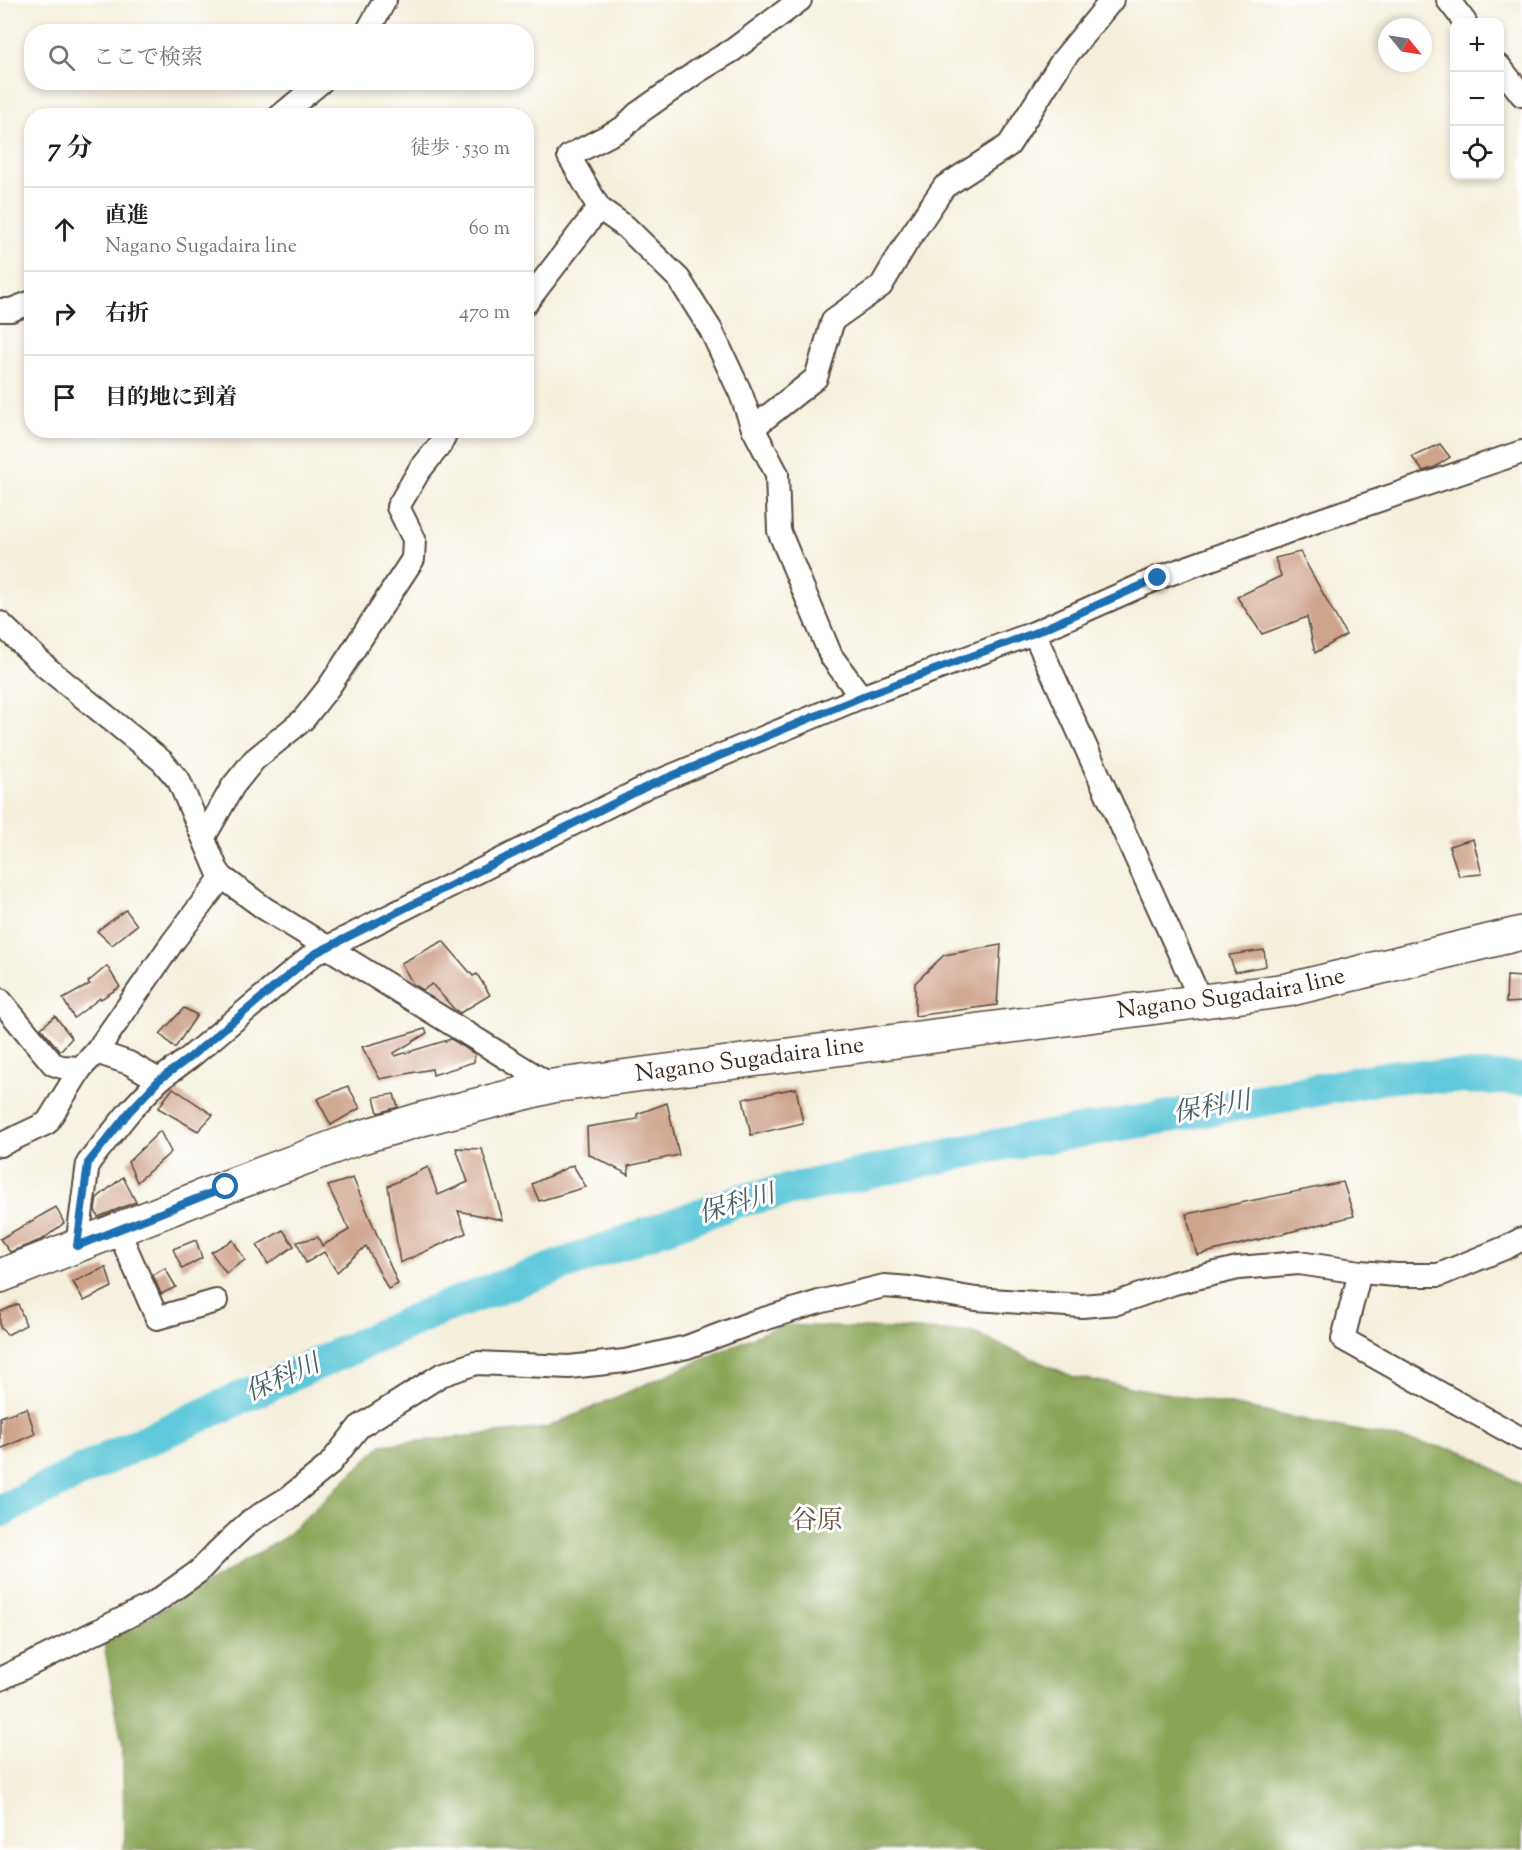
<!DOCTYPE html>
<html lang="ja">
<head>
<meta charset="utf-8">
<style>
  :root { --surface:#fff; --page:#f6f6f6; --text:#202124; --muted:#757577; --line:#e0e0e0 }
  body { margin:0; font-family:"Sorts Mill Goudy","Noto Serif JP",serif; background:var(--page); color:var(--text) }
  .controls { position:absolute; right:18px; top:18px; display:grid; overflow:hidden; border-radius:12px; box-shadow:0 3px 9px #0003 }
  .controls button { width:54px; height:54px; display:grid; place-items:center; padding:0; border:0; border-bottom:2px solid var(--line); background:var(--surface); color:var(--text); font:30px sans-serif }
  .compass { position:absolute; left:1378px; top:18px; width:54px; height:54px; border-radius:50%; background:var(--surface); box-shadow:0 3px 9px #0003; rotate:120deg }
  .stop { position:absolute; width:18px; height:18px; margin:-14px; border:4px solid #1f6fb2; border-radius:50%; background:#fff }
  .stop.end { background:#1f6fb2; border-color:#fff; box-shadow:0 2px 6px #0008 }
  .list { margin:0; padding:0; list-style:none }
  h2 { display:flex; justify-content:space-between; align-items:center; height:78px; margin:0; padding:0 24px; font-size:26px }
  h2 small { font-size:20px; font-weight:400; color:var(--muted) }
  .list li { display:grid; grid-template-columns:39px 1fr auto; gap:18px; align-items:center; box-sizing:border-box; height:84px; padding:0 24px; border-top:2px solid var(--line) }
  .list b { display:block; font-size:22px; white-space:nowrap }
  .list p { margin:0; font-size:20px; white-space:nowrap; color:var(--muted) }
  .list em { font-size:20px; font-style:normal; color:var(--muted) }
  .icon { flex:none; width:33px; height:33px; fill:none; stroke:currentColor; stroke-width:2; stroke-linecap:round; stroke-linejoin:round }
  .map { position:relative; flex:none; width:1522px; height:1850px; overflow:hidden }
  .search { position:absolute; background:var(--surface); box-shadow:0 3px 9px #0003; left:24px; top:24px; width:510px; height:66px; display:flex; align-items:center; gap:15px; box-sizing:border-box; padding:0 21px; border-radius:24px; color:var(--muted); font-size:22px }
  .panel { position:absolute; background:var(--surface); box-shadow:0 3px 9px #0003; left:24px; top:108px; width:510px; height:330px; border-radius:24px }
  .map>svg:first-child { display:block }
  .forest { fill:#8ba557; stroke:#63683a; stroke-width:1.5 }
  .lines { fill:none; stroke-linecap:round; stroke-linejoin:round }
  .river { stroke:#5ec8da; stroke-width:33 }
  .building { fill:#cea38a }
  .minor-casing { stroke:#57483b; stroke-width:26 }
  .primary-casing { stroke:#57483b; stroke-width:36 }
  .minor { stroke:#fff; stroke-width:22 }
  .primary { stroke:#fff; stroke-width:33 }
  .route { stroke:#1f6fb2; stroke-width:8 }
  .labels { text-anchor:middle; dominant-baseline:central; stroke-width:6; stroke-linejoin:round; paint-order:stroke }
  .street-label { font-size:24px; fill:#3b2a1e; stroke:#fff }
  .water-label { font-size:26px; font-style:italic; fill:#476160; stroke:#fff }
  .neighbourhood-label { font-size:26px; fill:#6e5444; stroke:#fff }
</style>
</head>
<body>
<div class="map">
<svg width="1522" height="1850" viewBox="0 0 1522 1850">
  <rect width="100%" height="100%" fill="#fff"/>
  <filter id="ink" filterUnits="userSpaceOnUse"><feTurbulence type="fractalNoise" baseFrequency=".0167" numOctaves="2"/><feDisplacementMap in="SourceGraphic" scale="12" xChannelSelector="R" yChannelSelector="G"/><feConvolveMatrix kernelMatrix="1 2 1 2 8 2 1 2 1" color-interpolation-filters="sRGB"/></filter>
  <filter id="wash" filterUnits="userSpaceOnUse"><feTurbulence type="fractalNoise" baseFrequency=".008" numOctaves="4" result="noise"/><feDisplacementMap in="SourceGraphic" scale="24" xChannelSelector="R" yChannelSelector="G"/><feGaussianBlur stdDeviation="1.35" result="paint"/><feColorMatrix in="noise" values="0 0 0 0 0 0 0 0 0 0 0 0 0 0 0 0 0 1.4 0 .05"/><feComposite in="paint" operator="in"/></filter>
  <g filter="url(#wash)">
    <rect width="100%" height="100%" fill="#f4efdd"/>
    <path class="forest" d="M781 1325 971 1332 1074 1377 1236 1406 1465 1452 1522 1485V1850H124L123 1749 104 1644 284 1538 382 1445 546 1428Z"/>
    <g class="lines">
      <path class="river" d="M0 1511 131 1447 437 1310 738 1201 992 1146 1185 1114 1394 1076 1522 1079"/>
    </g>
    <g id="blocks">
      <g class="building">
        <path d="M1440 444 1450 457 1435 467 1423 471 1412 457Z"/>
        <path d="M1300 552 1346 635 1315 653 1307 617 1262 634 1237 597 1281 576 1275 558Z"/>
        <path d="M1473 839 1482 874 1459 876 1449 846Z"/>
        <path d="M126 910 137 925 112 945 97 931Z"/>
        <path d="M443 941 473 976 477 974 490 995 460 1013 454 1009 432 984 423 990 413 984 401 963Z"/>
        <path d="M1001 945 997 1005 915 1016V983L944 955Z"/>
        <path d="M1264 950 1266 966 1235 972 1229 955Z"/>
        <path d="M107 966 120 987 101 999 100 998 74 1018 63 999 90 984 88 982Z"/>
        <path d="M1507 976 1522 977V1002L1506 1003Z"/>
        <path d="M184 1008 197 1015 175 1048 160 1034Z"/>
        <path d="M55 1016 72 1038 60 1051 41 1028Z"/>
        <path d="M425 1029 427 1033 394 1053 395 1056 451 1039 475 1054 474 1062 433 1075 432 1069 380 1079 362 1047Z"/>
        <path d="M348 1086 360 1108 331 1125 317 1099Z"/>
        <path d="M173 1088 213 1115 198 1131 158 1108Z"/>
        <path d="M796 1088 803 1123 751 1135 743 1099Z"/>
        <path d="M394 1094 398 1107 378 1113 374 1097Z"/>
        <path d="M667 1103 679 1155 628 1166 629 1175 588 1154 587 1127 638 1119 637 1114Z"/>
        <path d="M160 1131 171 1152 137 1182 128 1162Z"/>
        <path d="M456 1148 482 1149 503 1220 458 1211 466 1233 400 1263 388 1186 428 1167 438 1195 468 1182Z"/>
        <path d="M573 1165 586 1187 539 1201 532 1184Z"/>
        <path d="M123 1177 136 1202 98 1217 95 1210 97 1198Z"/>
        <path d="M353 1178 398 1284 388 1289 366 1246 337 1272 324 1252 306 1263 297 1242 318 1237 322 1246 349 1230 328 1186Z"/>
        <path d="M1343 1182 1354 1216 1197 1255 1186 1214Z"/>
        <path d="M56 1207 64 1223 43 1239 10 1252 0 1239Z"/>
        <path d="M283 1230 294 1246 268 1264 257 1245Z"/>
        <path d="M196 1240 202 1258 182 1269 173 1249Z"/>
        <path d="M233 1240 245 1260 226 1273 211 1252Z"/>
        <path d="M106 1267 112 1287 84 1301 73 1282Z"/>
        <path d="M165 1268 176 1287 161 1294 153 1275Z"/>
        <path d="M18 1304 26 1325 7 1335 0 1327V1312Z"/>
        <path d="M27 1408 35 1434 0 1449V1417Z"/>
      </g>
    </g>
  </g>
  <g filter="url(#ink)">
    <use href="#blocks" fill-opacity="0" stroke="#57483b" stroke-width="1.5"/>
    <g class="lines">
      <defs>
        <g id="minor">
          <path d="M800 0 733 50 698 71 637 114 623 128 569 156 599 208 626 227 679 279 711 330 741 394 753 428 777 474 779 531 831 656 861 697"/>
          <path d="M1448 0 1465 22"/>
          <path d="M367 32 385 0"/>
          <path d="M1500 67 1522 95"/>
          <path d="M280 116 321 82"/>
          <path d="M526 303 599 208"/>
          <path d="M0 310H11L32 302"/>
          <path d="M753 428 816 378 833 320 881 286 907 242 944 187 1009 145 1062 61 1112 0"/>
          <path d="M0 623 47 668 162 761 179 781 217 870 222 877 264 908 552 1086"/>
          <path d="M1034 633 1201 1001"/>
          <path d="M204 837 233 786 254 760 303 720 329 687 413 559 414 539 398 507 419 471 440 445 447 430"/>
          <path d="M0 1000 53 1064 62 1067 81 1068 96 1052 172 943 222 877"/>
          <path d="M96 1052 129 1063 159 1080"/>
          <path d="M0 1145 47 1123 81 1068"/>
          <path d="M118 1230 157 1318 216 1301"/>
          <path d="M77 1246 88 1163 129 1112 159 1080 189 1058 314 954 650 785 861 697 1034 633 1158 578 1317 521 1522 452"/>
          <path d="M1360 1272 1343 1339 1522 1439"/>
          <path d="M0 1679 151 1605 198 1572 218 1551 250 1521 288 1498 328 1466 359 1427 441 1375 476 1363 569 1367 625 1361 687 1347 751 1323 819 1302 884 1286 910 1288 976 1299 1082 1306 1117 1303 1174 1283 1238 1268 1299 1263 1360 1272 1396 1275H1439L1507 1247 1522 1239"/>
        </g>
        <g id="primary">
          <path id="s1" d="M0 1276 226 1187 355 1139 422 1119 552 1086 1287 990 1522 933"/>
        </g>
      </defs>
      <use href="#minor" class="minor-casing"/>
      <use href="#primary" class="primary-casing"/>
      <use href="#minor" class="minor"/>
      <use href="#primary" class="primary"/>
    </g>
  </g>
  <g class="lines" filter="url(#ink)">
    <path class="route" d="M226 1187 77 1246 88 1163 129 1112 159 1080 189 1058 314 954 650 785 861 697 1034 633 1158 578"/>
  </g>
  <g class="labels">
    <g class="street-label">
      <text stroke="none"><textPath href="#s1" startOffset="1270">Nagano Sugadaira line</textPath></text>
      <text stroke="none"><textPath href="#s1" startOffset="784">Nagano Sugadaira line</textPath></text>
    </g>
    <g class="water-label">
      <text transform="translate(1212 1108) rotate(-10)">保科川</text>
      <text transform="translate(737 1205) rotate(-16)">保科川</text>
      <text transform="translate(283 1379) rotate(-24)">保科川</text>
    </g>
    <g class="neighbourhood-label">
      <text x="817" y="1521">谷原</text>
    </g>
  </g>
</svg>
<div class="controls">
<button>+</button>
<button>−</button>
<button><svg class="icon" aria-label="locate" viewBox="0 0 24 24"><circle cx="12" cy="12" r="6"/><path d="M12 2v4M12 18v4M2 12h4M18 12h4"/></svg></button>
</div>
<svg class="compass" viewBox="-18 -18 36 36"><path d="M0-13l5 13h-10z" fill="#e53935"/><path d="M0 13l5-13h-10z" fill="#757577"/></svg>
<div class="stop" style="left:226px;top:1187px"></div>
<div class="stop end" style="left:1158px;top:578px"></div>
<div class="search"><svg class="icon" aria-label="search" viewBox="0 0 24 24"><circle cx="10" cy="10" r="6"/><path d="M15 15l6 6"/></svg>ここで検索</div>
<section class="panel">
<h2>7 分<small>徒歩 · 530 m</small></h2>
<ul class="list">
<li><svg class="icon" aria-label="ahead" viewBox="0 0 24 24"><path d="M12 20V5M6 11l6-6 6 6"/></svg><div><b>直進</b><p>Nagano Sugadaira line</p></div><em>60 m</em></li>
<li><svg class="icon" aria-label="right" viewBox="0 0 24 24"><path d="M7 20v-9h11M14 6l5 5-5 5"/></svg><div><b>右折</b></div><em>470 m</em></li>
<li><svg class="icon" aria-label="arrive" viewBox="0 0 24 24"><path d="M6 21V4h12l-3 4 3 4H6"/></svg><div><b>目的地に到着</b></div></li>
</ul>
</section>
</div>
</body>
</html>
